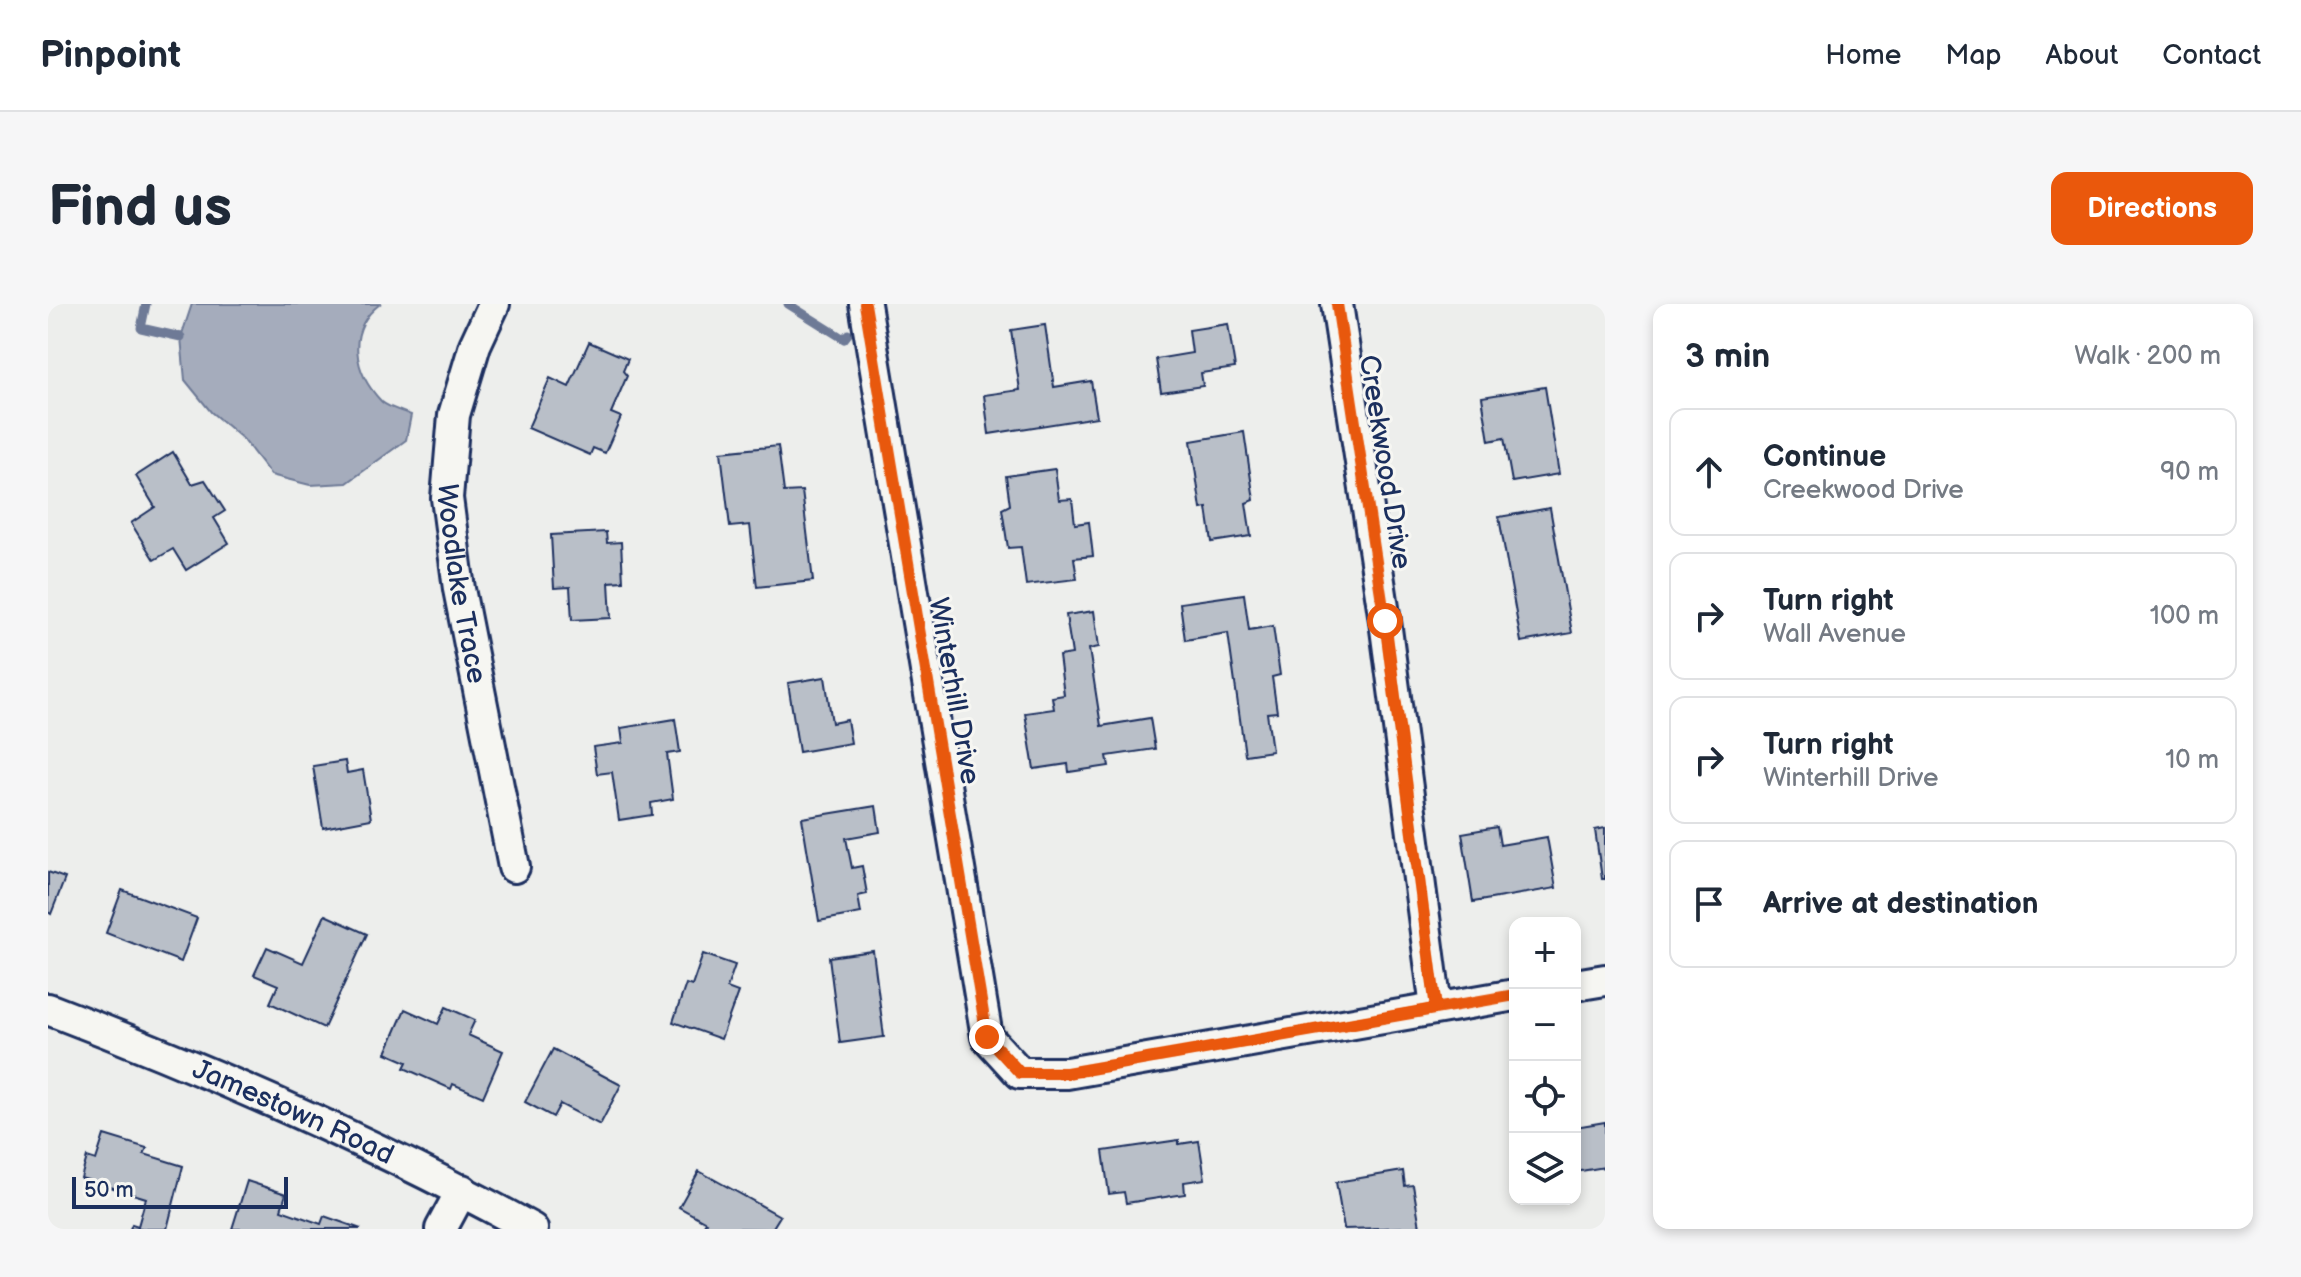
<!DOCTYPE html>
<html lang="en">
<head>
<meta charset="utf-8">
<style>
  :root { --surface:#fff; --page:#f6f6f7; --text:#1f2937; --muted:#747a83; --line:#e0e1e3; --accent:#ea580c }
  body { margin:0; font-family:"Balsamiq Sans",sans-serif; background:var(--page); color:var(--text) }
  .controls { position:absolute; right:24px; bottom:24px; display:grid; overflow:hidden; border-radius:16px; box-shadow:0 4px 12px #0003 }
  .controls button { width:72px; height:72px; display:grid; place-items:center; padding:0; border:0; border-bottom:2px solid var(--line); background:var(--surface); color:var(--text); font:40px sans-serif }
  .scale { position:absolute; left:24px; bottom:20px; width:216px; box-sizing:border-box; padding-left:8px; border:4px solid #1b2f5e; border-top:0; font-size:22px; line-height:28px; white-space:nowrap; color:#1b2f5e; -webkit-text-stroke:6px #f6f6f2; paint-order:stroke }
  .stop { position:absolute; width:24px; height:24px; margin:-18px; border:6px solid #ea580c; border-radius:50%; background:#fff }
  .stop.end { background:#ea580c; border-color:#fff; box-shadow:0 2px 8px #0008 }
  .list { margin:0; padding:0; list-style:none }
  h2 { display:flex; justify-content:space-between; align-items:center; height:104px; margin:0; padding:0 32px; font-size:34px }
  h2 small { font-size:26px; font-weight:400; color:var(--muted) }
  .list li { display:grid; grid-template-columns:52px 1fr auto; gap:24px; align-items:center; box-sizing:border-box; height:128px; margin:0 16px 16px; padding:0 16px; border:2px solid var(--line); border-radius:16px }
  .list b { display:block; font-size:30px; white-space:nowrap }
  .list p { margin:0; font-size:26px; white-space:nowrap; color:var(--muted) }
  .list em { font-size:26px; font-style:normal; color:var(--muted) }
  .icon { flex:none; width:44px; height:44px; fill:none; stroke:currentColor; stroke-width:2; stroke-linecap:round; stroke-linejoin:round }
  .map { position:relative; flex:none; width:1557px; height:925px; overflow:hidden; border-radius:16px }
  header { display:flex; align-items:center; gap:48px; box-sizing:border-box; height:112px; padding:0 40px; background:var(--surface); border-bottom:2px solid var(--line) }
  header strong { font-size:38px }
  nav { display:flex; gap:44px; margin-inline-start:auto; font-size:28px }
  .intro { display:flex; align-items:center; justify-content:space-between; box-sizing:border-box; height:192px; padding:0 48px }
  h1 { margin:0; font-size:56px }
  .button { padding:20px 36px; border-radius:16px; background:var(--accent); color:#fff; font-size:28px; font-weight:700 }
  main { display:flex; gap:48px; padding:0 48px }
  aside { flex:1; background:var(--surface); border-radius:16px; box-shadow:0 4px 12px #0003 }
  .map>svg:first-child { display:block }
  .water { fill:#a5acbc; stroke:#6e7a96; stroke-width:2 }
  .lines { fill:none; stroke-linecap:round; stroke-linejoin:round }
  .stream { stroke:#6e7a96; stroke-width:9 }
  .building { fill:#b9bfc8; stroke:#1b2f5e; stroke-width:2 }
  .minor-casing { stroke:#1b2f5e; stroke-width:36 }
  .minor { stroke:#f6f6f2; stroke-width:30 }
  .cycleway-casing { stroke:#f6f6f2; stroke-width:17 }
  .cycleway { stroke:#e8590c; stroke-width:12 }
  .route { stroke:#ea580c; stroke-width:10 }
  .labels { text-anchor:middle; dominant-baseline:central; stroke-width:6; stroke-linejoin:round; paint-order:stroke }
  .street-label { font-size:28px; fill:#1b2f5e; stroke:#f6f6f2 }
</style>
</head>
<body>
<header>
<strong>Pinpoint</strong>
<nav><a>Home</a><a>Map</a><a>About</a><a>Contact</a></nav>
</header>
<div class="intro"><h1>Find us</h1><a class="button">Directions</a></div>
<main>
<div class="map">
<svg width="1557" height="925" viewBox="0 0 1557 925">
  <rect width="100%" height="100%" fill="#edeeec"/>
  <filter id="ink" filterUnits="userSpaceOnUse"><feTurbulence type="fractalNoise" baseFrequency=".0125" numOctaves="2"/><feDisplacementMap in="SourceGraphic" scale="16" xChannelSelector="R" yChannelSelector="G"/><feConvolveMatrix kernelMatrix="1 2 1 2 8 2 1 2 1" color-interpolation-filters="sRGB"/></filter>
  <g filter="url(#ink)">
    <path class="water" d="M144 0H332C298 26 305 68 334 98 341 104 354 107 363 111L358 136 299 179 262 181 223 171 195 135 163 108 137 76 133 33Z"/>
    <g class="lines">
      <g class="stream">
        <path d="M98 0 93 24 133 33"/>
        <path d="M740 0 796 35 800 30"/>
      </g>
    </g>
    <g class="building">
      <path d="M1180 20 1187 64 1153 69 1155 82 1113 88 1108 55 1144 49 1141 26Z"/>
      <path d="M997 21 1006 83 1043 77 1049 113 941 130 936 91 972 86 963 26Z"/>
      <path d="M541 38 580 55 575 67 579 72 563 109 573 113 557 149 545 144 542 151 480 124 502 74 521 83Z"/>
      <path d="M1497 83 1511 170 1464 178 1456 134 1441 137 1434 93Z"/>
      <path d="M1196 128 1206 196 1198 199 1203 232 1164 238 1159 204 1153 205 1143 137Z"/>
      <path d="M730 142 736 188 754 187 765 277 709 283 702 221 682 223 673 148Z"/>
      <path d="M125 148 144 180 157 176 177 207 166 214 181 239 138 266 125 245 106 256 83 219 107 203 88 172Z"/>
      <path d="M1007 165 1011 196 1024 195 1027 220 1041 218 1045 252 1026 254 1029 275 978 281 973 243 960 244 954 205 962 201 958 172Z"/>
      <path d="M1502 204 1524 329 1473 338 1451 213Z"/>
      <path d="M558 228 559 239 573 238 575 277 561 278 563 314 524 316 522 283 506 284 503 231Z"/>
      <path d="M1196 290 1201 326 1225 322 1232 371 1224 373 1229 408 1219 409 1224 447 1197 451 1180 329 1137 336 1132 299Z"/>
      <path d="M1046 307 1051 343 1041 345 1053 422 1102 414 1107 445 1059 452 1061 462 1021 468 1020 460 986 465 977 409 1006 405 1004 393 1016 391 1011 352 1024 350 1018 311Z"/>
      <path d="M777 373 784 419 799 416 803 439 751 448 740 379Z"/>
      <path d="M627 415 632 448 619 450 625 495 603 499 604 511 571 516 564 468 549 470 545 443 575 439 573 424Z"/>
      <path d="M297 457 299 469 315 466 323 515 275 524 265 462Z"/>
      <path d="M828 502 832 528 798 534 804 564 814 562 819 590 810 592 813 609 771 617 754 514Z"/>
      <path d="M1449 523 1452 541 1499 533 1508 584 1425 598 1414 529Z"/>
      <path d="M1557 524V575H1554L1547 526Z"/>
      <path d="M0 568 17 574 3 610 0 608Z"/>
      <path d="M74 586 149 614 133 658 58 629Z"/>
      <path d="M277 611 319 630 276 724 222 699 230 681 206 671 219 643 255 659Z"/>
      <path d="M825 647 836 733 792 739 781 653Z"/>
      <path d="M655 650 687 661 679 684 690 688 673 735 625 718 638 680 644 682Z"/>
      <path d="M398 703 427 716 420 731 455 747 435 793 405 780 403 785 356 764 359 758 338 749 357 705 390 720Z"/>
      <path d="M505 745 573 781 552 821 512 800 505 813 477 798Z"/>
      <path d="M1557 818V863L1527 868V823Z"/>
      <path d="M56 831 99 844 96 850 135 862 119 925H82L84 920 90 922 98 894 33 874 39 853 48 856Z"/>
      <path d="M1131 836V840L1151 837 1157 875 1136 878 1137 890 1078 899 1076 888 1061 890 1055 847Z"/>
      <path d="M651 867 732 912 724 925 654 924 658 918 631 903Z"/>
      <path d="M1355 867 1357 882 1365 881 1372 923 1296 925 1288 878Z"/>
      <path d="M199 877 238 890 233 906 273 920 276 912 313 925H184Z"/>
    </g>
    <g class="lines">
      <defs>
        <g id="minor">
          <path id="s1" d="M446 0 427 41 406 111 399 194 411 285 466 563"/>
          <path d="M817 0 939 733 972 769H1019L1467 691"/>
          <path d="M1289 0 1337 317 1388 704"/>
          <path d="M1527 681 1557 676"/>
          <path id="s2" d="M0 705C167 769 328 839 484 925"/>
          <path d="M393 925 414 886"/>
        </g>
      </defs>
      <use href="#minor" class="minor-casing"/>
      <use href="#minor" class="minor"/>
      <defs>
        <g id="cycleway">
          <path d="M817 0 939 733 972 769H1019L1467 691"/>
          <path d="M1289 0 1337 317 1388 704"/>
        </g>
      </defs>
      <use href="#cycleway" class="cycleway-casing"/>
      <use href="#cycleway" class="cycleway"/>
    </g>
  </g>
  <g class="lines" filter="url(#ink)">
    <path class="route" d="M939 733 972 769H1019L1388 704 1337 317"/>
  </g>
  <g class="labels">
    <g class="street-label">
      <text transform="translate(1337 158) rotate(81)">Creekwood Drive</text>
      <text stroke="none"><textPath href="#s1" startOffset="288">Woodlake Trace</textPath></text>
      <text transform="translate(906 387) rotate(80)">Winterhill Drive</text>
      <text stroke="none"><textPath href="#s2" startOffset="266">Jamestown Road</textPath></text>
    </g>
  </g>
</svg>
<div class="controls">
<button>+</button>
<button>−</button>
<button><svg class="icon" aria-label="locate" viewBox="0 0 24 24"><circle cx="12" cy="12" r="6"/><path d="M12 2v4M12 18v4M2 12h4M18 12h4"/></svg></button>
<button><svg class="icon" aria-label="layers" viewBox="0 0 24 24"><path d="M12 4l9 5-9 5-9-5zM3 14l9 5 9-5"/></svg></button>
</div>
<div class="scale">50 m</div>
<div class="stop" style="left:1337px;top:317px"></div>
<div class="stop end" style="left:939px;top:733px"></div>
</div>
<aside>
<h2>3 min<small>Walk · 200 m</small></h2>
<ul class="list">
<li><svg class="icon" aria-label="ahead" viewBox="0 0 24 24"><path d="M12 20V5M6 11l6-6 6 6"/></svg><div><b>Continue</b><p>Creekwood Drive</p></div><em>90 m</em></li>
<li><svg class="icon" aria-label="right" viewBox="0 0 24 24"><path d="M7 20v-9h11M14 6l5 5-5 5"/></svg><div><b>Turn right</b><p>Wall Avenue</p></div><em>100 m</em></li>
<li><svg class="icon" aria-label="right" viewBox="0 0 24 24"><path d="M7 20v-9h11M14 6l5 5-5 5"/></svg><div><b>Turn right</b><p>Winterhill Drive</p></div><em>10 m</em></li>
<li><svg class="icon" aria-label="arrive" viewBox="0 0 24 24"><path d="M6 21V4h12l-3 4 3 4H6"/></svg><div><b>Arrive at destination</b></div></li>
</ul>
</aside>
</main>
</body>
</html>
